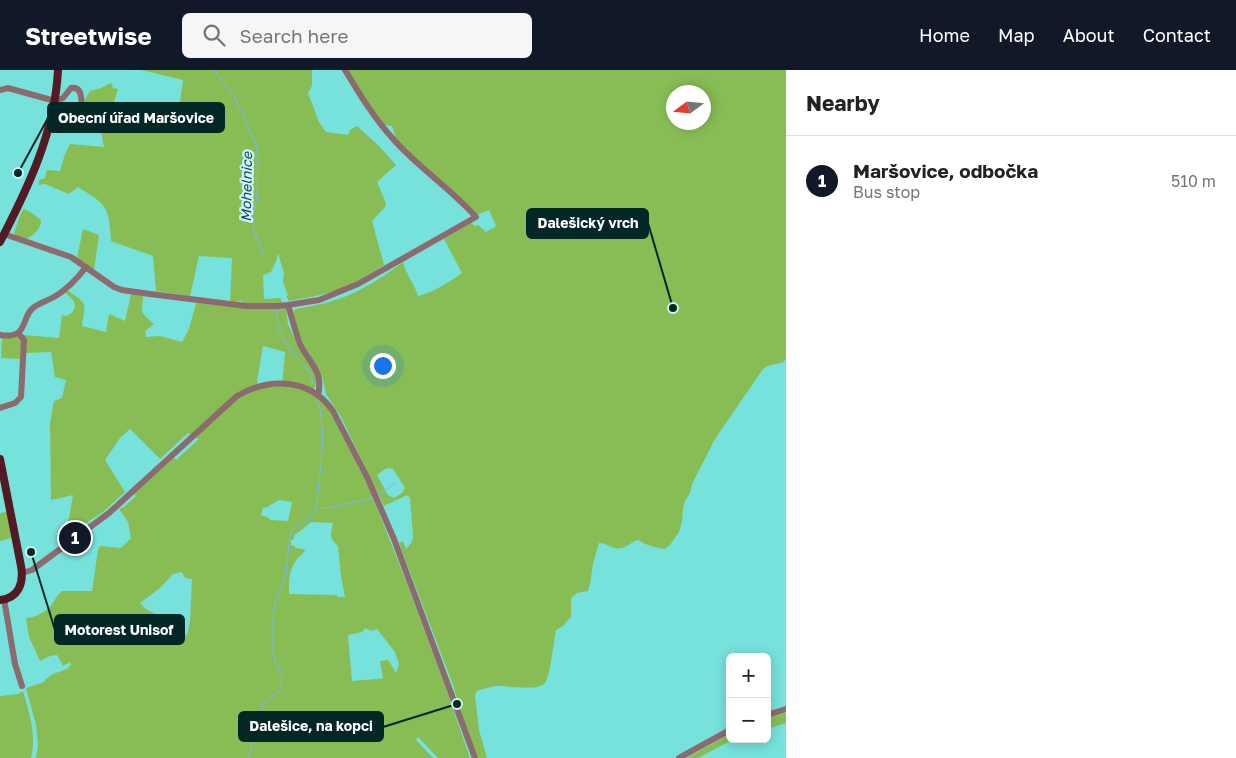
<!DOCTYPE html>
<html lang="en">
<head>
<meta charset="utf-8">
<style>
  :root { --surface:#fff; --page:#f6f6f6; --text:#222; --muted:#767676; --line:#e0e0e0; --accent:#111827 }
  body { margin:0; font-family:"Golos Text",sans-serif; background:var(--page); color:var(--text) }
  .controls { position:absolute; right:15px; bottom:15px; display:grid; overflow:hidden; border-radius:8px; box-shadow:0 2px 12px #0003 }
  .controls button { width:45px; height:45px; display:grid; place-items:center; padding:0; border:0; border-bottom:1px solid var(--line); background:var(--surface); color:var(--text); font:25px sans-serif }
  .compass { position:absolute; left:666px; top:15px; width:45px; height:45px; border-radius:50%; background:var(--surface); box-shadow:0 2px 12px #0003; rotate:255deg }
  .you { position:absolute; left:382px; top:295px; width:18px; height:18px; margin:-12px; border:4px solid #fff; border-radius:50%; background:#1a73e8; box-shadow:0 0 0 8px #1a73e833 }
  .badge { display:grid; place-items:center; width:32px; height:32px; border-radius:50%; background:var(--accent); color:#fff; font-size:16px; font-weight:700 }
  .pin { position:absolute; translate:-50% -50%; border:2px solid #fff; box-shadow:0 1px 5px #0006 }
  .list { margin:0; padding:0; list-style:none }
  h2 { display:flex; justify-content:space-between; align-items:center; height:65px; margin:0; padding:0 20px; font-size:21px }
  h2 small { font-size:16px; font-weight:400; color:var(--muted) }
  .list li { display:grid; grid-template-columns:32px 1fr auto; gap:15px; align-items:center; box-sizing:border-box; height:90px; padding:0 20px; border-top:1px solid var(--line) }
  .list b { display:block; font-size:19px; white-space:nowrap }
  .list p { margin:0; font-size:16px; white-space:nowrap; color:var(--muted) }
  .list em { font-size:16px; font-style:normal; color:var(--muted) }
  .icon { flex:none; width:28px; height:28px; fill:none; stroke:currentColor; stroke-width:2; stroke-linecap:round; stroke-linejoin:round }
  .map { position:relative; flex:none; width:786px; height:688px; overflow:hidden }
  header { display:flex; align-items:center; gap:30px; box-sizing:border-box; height:70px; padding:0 25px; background:var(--accent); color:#fff }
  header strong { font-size:24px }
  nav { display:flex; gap:28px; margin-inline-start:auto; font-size:18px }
  .search { width:350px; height:45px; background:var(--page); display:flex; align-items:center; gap:12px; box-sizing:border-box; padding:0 18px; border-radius:8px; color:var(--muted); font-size:19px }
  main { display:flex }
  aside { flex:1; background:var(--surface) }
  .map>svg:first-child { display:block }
  .green { fill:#88bd55; fill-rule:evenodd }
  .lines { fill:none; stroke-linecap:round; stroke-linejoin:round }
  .stream { stroke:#77b7fd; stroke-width:1 }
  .minor { stroke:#8d6a6e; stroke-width:6 }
  .major { stroke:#521a25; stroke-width:8 }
  .labels { text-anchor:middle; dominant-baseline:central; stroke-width:4.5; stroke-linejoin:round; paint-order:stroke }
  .water-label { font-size:14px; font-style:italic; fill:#1c3e60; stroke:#c8f8f5 }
  .leader { fill:none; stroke:#032725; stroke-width:2 }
  .callout-dot { fill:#032725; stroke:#c8f8f5; stroke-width:2 }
  .callout { fill:#032725; stroke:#032725; stroke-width:2 }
  .callout-label { font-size:14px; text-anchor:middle; font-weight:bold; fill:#fff }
</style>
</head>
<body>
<header>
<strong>Streetwise</strong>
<div class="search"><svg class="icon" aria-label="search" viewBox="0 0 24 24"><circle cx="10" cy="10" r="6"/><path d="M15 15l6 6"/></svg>Search here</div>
<nav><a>Home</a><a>Map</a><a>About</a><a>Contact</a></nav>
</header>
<main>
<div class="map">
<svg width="786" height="688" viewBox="0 0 786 688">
  <rect width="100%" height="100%" fill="#77e1dc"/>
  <g class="green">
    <path d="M141 0H312V16L308 23 319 52 326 62 348 65 350 60 357 56 380 77 396 95 377 112 386 133 385 137 372 151 384 195C366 206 348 218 327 223 315 227 302 228 289 231L286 226 288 225 283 212 284 203 278 183 276 191 271 202 263 205 264 229 280 228 286 239 288 254 298 276 313 298 317 310 315 317 311 324 324 332 333 346 369 418 401 498 447 621 470 688H438L418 667 416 670 433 688H36L38 674 36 655 26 618 44 612 46 609 53 604 67 599 71 595 70 592 63 596 57 585 50 586 40 591 29 567 26 548C33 548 44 543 49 538 54 532 56 526 62 521H92L98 480 100 476 121 478 131 468 128 452 119 439 124 437 136 426 134 424 174 388 176 390 199 369 188 363 160 389 130 359 120 368 105 390 125 422 103 442 72 462 67 460 73 425 51 430 50 353 54 331 62 328 66 310 55 307 51 282 25 283 24 265 59 268 62 245 66 246 72 243 75 237 74 231 65 222 67 220C89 235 85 232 82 256L106 262 109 244 125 251 131 224 143 226 142 242 146 247 154 254 145 261 146 267 160 266 182 272 189 259 196 233 242 238V231L230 232 232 188 199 186 190 226 156 221 153 186 111 171C109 136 107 135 78 117L69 124 45 114 39 115V110L45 108 47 100 60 101 65 84 70 74 104 77 99 53 100 46 114 39 137 45 177 52 183 10ZM263 276 285 282 282 316 259 318 257 311ZM279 430 292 432 288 451 270 450 269 448 261 445 263 438 267 437ZM311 452 333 453C331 465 328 467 338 476L341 506 345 527H337V525L289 524C289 509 288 502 297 489 300 485 303 485 305 480L303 479 296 478 294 476 291 475V470L294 469V466ZM182 502 185 508 192 509 190 551 187 565 176 567 168 562 161 547 146 539 140 533 160 518 173 504ZM365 558 372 561 377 559 395 582 399 594 396 603 389 591 387 590 380 591 383 608 377 609 352 611 348 565 362 562Z"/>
    <path d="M347 0H786V290C778 296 772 292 763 299L713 372 711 377 692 414 690 423 685 431 683 439 682 451 679 462 670 475 665 479C656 478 646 475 638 470 630 472 624 481 615 478 608 476 606 473 599 473L593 494 590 514 588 521 577 523 571 528V547L563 556 556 560C554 570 550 607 545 613 537 622 507 615 496 616 489 617 483 619 477 621L475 625 479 660 487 688H477L467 664 453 615 399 473 403 471 406 479 412 472 413 466 410 428 407 425 384 436 341 347 326 324 323 310 319 300 305 277 294 252V240C301 237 309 237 316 235 323 234 329 232 335 230 357 224 385 206 403 192 406 205 415 214 418 226 434 222 448 213 462 203L444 169 471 153 475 156 478 155 486 162 496 156 489 140 476 145 396 69 392 56 386 55 381 52ZM674 22H704V52H674ZM389 398 393 399 405 418 402 423 394 428 388 425 377 405 385 399Z"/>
    <path d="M111 13 113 18 118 19 113 35 92 43H84L83 33 90 21 101 18Z"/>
    <path d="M24 139 32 143 41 150C41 159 34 164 27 169L18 167 14 163C17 156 19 144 24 139Z"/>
    <path d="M83 159 99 165 94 200 77 188Z"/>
    <path d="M17 266 21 268V289L1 288 2 267Z"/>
    <path d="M7 442 11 468 0 471V443Z"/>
    <path d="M23 621C29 642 37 666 31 688H0V626L18 624Z"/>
    <path d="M786 643V653L767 659V648Z"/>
    <path d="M730 664V669H734L698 688H687Z"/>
  </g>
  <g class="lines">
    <g class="stream">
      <path d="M214 0 234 26 256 75 258 89 257 128 252 148 254 161 263 185"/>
      <path d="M276 240 279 260 292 282 310 302 313 313"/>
      <path d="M379 424 396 413"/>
      <path d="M316 438 333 437 373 428"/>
      <path d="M249 688 258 646 264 633 281 620 282 603 276 594 273 581V548L276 529 286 506 289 473 292 459C307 452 312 449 317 432 320 399 327 364 318 331"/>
    </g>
    <g class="minor">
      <path d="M0 20 8 18 55 31 63 28 71 18C86 16 79 37 84 46L93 45 114 36"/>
      <path d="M4 164 71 187 114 217 122 220 150 224 246 236H278L288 235 319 230 358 214 476 147C451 119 419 98 394 70 374 48 360 25 345 0"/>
      <path d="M288 235C292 248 295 261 300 274 309 293 324 301 318 325"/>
      <path d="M0 265C6 266 14 266 19 262 26 255 25 244 33 238 39 233 47 231 54 227 66 220 77 209 86 197"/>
      <path d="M0 338 15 333 21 327 24 270 18 263"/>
      <path d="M22 503 32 500 109 443 237 326C270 307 310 308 333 341L368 409 394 469 475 688"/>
      <path d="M4 529 15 594 22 616"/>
      <path d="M767 645 786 639"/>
      <path d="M679 688 730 660"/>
    </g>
    <g class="major">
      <path d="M0 172C28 118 55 62 58 0"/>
      <path d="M0 389 21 496C24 513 19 528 0 530"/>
    </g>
  </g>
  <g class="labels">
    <g class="water-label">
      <text transform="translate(246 117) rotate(-89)">Mohelnice</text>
    </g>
  </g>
  <path class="leader" d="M18 103L48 48M673 238L648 153M31 482L55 560M457 634L383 657"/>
  <g class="callout-dot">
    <circle cx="18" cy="103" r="5"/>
    <circle cx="673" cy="238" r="5"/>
    <circle cx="31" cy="482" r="5"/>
    <circle cx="457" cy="634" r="5"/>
  </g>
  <g class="callout">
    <rect x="48" y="33" width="176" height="29" rx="5"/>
    <rect x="527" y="139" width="121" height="29" rx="5"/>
    <rect x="55" y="545" width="129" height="29" rx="5"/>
    <rect x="239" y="642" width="144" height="29" rx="5"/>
  </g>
  <g class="callout-label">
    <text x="136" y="53">Obecní úřad Maršovice</text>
    <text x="588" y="158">Dalešický vrch</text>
    <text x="119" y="565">Motorest Unisof</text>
    <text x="311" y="661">Dalešice, na kopci</text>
  </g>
</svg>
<div class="controls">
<button>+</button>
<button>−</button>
</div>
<svg class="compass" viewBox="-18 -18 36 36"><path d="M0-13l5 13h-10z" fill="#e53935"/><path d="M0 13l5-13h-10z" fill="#767676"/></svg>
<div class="you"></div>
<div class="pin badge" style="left:75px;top:468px">1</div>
</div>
<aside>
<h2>Nearby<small></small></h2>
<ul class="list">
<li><span class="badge">1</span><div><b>Maršovice, odbočka</b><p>Bus stop</p></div><em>510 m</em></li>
</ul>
</aside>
</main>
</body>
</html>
